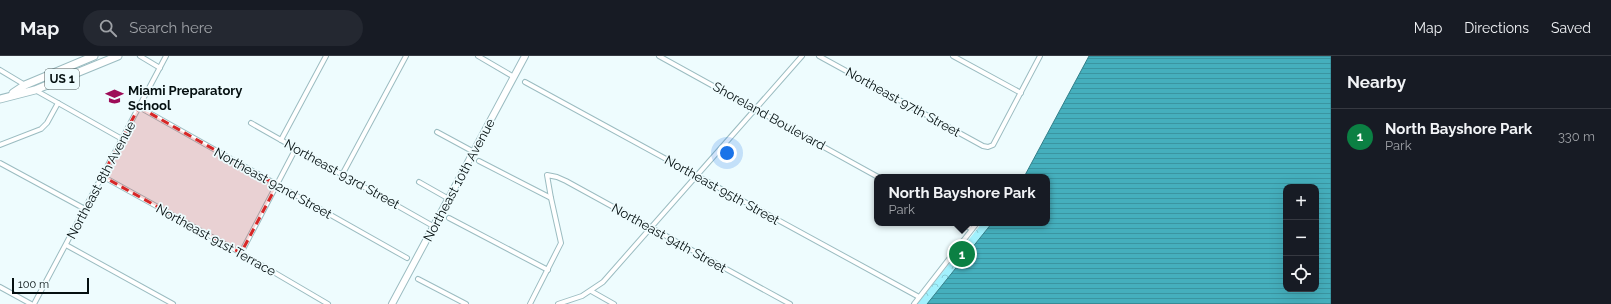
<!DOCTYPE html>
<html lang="en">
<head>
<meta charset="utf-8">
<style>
  :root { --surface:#171b24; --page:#242831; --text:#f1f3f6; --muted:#9ea1a6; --line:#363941; --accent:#0b8043 }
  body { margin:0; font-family:Raleway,sans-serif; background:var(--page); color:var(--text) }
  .controls { position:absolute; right:12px; bottom:12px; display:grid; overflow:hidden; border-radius:8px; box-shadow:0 4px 16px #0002 }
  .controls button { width:36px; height:36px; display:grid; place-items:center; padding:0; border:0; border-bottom:1px solid var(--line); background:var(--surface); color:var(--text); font:20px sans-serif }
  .scale { position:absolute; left:12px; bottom:10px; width:77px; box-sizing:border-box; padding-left:4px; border:2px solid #040f10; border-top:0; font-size:11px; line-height:14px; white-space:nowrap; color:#040f10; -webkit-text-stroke:3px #eefcfe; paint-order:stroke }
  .you { position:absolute; left:727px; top:97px; width:14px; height:14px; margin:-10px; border:3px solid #fff; border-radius:50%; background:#1a73e8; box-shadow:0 0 0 6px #1a73e833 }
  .badge { display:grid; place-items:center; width:26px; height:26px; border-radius:50%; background:var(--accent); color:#fff; font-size:13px; font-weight:700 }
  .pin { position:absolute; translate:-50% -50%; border:2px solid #fff; box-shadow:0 1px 4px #0006 }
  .popup { position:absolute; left:874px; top:118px; width:176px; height:52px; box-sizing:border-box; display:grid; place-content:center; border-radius:8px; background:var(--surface); filter:drop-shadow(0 1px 3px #0005); font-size:13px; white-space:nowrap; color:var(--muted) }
  .popup b { font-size:15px; color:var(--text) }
  .popup::after { content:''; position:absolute; left:50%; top:100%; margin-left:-8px; border:8px solid transparent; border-top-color:var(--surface) }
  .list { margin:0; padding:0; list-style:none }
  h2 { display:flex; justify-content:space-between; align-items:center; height:52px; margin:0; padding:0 16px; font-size:17px }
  h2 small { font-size:13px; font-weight:400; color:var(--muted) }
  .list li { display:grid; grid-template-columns:26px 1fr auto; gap:12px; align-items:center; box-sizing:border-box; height:56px; padding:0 16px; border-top:1px solid var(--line) }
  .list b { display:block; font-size:15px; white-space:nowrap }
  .list p { margin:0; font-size:13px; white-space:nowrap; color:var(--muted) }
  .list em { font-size:13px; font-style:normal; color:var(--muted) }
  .icon { flex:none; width:22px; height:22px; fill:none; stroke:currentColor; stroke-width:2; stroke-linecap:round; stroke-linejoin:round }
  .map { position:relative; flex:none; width:1331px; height:248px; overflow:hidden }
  header { display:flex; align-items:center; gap:24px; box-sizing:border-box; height:56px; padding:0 20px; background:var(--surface); border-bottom:1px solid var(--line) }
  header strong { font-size:19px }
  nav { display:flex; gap:22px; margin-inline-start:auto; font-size:14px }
  .search { width:280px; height:36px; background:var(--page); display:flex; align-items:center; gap:10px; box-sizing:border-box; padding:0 14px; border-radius:22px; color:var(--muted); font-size:15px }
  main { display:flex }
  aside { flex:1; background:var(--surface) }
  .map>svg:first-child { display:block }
  .park { fill:url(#park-crowns) }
  .water { fill:url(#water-rules); stroke:#327f89; fill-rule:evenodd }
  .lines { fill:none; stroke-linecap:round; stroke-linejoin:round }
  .street-casing { stroke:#9bbcc1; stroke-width:6 }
  .secondary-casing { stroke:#9bbcc1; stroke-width:8 }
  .primary-casing { stroke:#9bbcc1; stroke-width:9 }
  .street { stroke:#fff; stroke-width:4 }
  .secondary { stroke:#fff; stroke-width:6 }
  .primary { stroke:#fff; stroke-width:7 }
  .marked { fill:#d62828; fill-opacity:0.2; stroke:#d62828; stroke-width:3; stroke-dasharray:8 5; stroke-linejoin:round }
  .labels { text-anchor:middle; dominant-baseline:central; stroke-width:3.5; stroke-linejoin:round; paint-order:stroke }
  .shield { fill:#eefcfe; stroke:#4a5657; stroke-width:1 }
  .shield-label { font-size:12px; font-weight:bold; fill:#040f10 }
  .poi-label { font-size:13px; font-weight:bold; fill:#040f10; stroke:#eefcfe; text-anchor:start }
  .street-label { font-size:13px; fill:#040f10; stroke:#eefcfe }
</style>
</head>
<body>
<header>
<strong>Map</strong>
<div class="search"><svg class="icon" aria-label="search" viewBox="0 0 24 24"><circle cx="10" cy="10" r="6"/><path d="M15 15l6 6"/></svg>Search here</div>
<nav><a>Map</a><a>Directions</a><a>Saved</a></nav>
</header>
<main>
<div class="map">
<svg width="1331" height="248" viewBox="0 0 1331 248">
  <defs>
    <pattern id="park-crowns" width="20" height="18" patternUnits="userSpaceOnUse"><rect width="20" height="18" fill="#a2f1fd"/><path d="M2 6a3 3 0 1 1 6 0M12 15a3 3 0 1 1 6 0" fill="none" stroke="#8acdd8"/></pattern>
    <pattern id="water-rules" width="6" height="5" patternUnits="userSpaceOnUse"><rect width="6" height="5" fill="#45afbd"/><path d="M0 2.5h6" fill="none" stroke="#3b95a1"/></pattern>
  </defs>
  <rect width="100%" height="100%" fill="#eefcfe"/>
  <path class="park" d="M982 167H992L927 248H917Z"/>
  <path class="water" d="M1089 0H1331V248H927L992 167H1047V121H1024ZM1286 131H1316V233H1286Z"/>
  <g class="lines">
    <defs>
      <g id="street">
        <path d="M140 0 160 12"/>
        <path d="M478 0 514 21"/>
        <path d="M659 0 878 121"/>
        <path d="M819 0 983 90 988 91 993 89 1040 0"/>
        <path d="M953 0 1021 37"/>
        <path d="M0 14 25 29"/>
        <path d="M525 26 919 241"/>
        <path d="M35 34 122 83"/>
        <path d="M139 51 407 202"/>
        <path d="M251 67 433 170"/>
        <path d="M437 76 474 96"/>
        <path d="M281 84 326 0"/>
        <path d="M0 89 41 73 47 67 58 47"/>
        <path d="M479 105 551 142"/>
        <path d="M0 107 85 153"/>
        <path d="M342 119 406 0"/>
        <path d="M102 120 241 197 328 248"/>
        <path d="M419 126 449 143"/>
        <path d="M449 162 548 214"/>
        <path d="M961 167 972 173"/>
        <path d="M66 189 173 248"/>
        <path d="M241 197 296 92"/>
        <path d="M418 223 466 248"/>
        <path d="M0 231 31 248"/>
        <path d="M591 235 614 248"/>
        <path d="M34 248 166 0"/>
        <path d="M530 248 561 187 551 142 547 119 557 121 566 125 790 248"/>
        <path d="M558 248 582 240 603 226 802 0"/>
        <path d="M914 248 977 167"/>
      </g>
      <path id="secondary" d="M392 248 525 0"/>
      <g id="primary">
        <path d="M13 37 25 29 94 0"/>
        <path d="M0 43 35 34 118 0"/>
      </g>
    </defs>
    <use href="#street" class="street-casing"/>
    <use href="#secondary" class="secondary-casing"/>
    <use href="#primary" class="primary-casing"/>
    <use href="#street" class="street"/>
    <use href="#secondary" class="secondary"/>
    <use href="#primary" class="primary"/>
  </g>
  <path class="marked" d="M139 51 277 129 241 197 102 120Z"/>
  <defs>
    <symbol id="school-bare" viewBox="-9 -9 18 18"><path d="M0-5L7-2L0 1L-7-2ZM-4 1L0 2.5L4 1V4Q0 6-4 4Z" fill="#9d0c58" stroke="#eefcfe" stroke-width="2.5" paint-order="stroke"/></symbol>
  </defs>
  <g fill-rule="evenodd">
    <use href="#school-bare" x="102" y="28" width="25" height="25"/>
  </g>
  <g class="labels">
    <rect class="shield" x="45" y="13" width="34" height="20" rx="3"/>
    <g class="shield-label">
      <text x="62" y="23">US 1</text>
    </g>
    <g class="poi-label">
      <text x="128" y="34">Miami Preparatory<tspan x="128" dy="15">School</tspan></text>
    </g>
    <g class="street-label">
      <text transform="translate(903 46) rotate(29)">Northeast 97th Street</text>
      <text transform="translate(769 60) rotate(29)">Shoreland Boulevard</text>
      <text transform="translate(342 118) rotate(29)">Northeast 93rd Street</text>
      <text transform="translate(101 124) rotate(-62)">Northeast 8th Avenue</text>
      <text transform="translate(459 124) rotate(-62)">Northeast 10th Avenue</text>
      <text transform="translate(273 127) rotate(29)">Northeast 92nd Street</text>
      <text transform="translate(722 134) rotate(29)">Northeast 95th Street</text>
      <text transform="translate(669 182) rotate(29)">Northeast 94th Street</text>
      <text transform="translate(216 184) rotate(29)">Northeast 91st Terrace</text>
    </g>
  </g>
</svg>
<div class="controls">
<button>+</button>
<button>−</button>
<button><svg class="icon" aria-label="locate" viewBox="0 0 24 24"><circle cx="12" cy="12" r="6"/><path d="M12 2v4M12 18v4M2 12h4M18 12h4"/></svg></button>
</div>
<div class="scale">100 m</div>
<div class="you"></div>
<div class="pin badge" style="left:962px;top:198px">1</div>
<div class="popup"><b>North Bayshore Park</b>Park</div>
</div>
<aside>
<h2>Nearby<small></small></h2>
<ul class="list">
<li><span class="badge">1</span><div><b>North Bayshore Park</b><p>Park</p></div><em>330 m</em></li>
</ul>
</aside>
</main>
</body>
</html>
